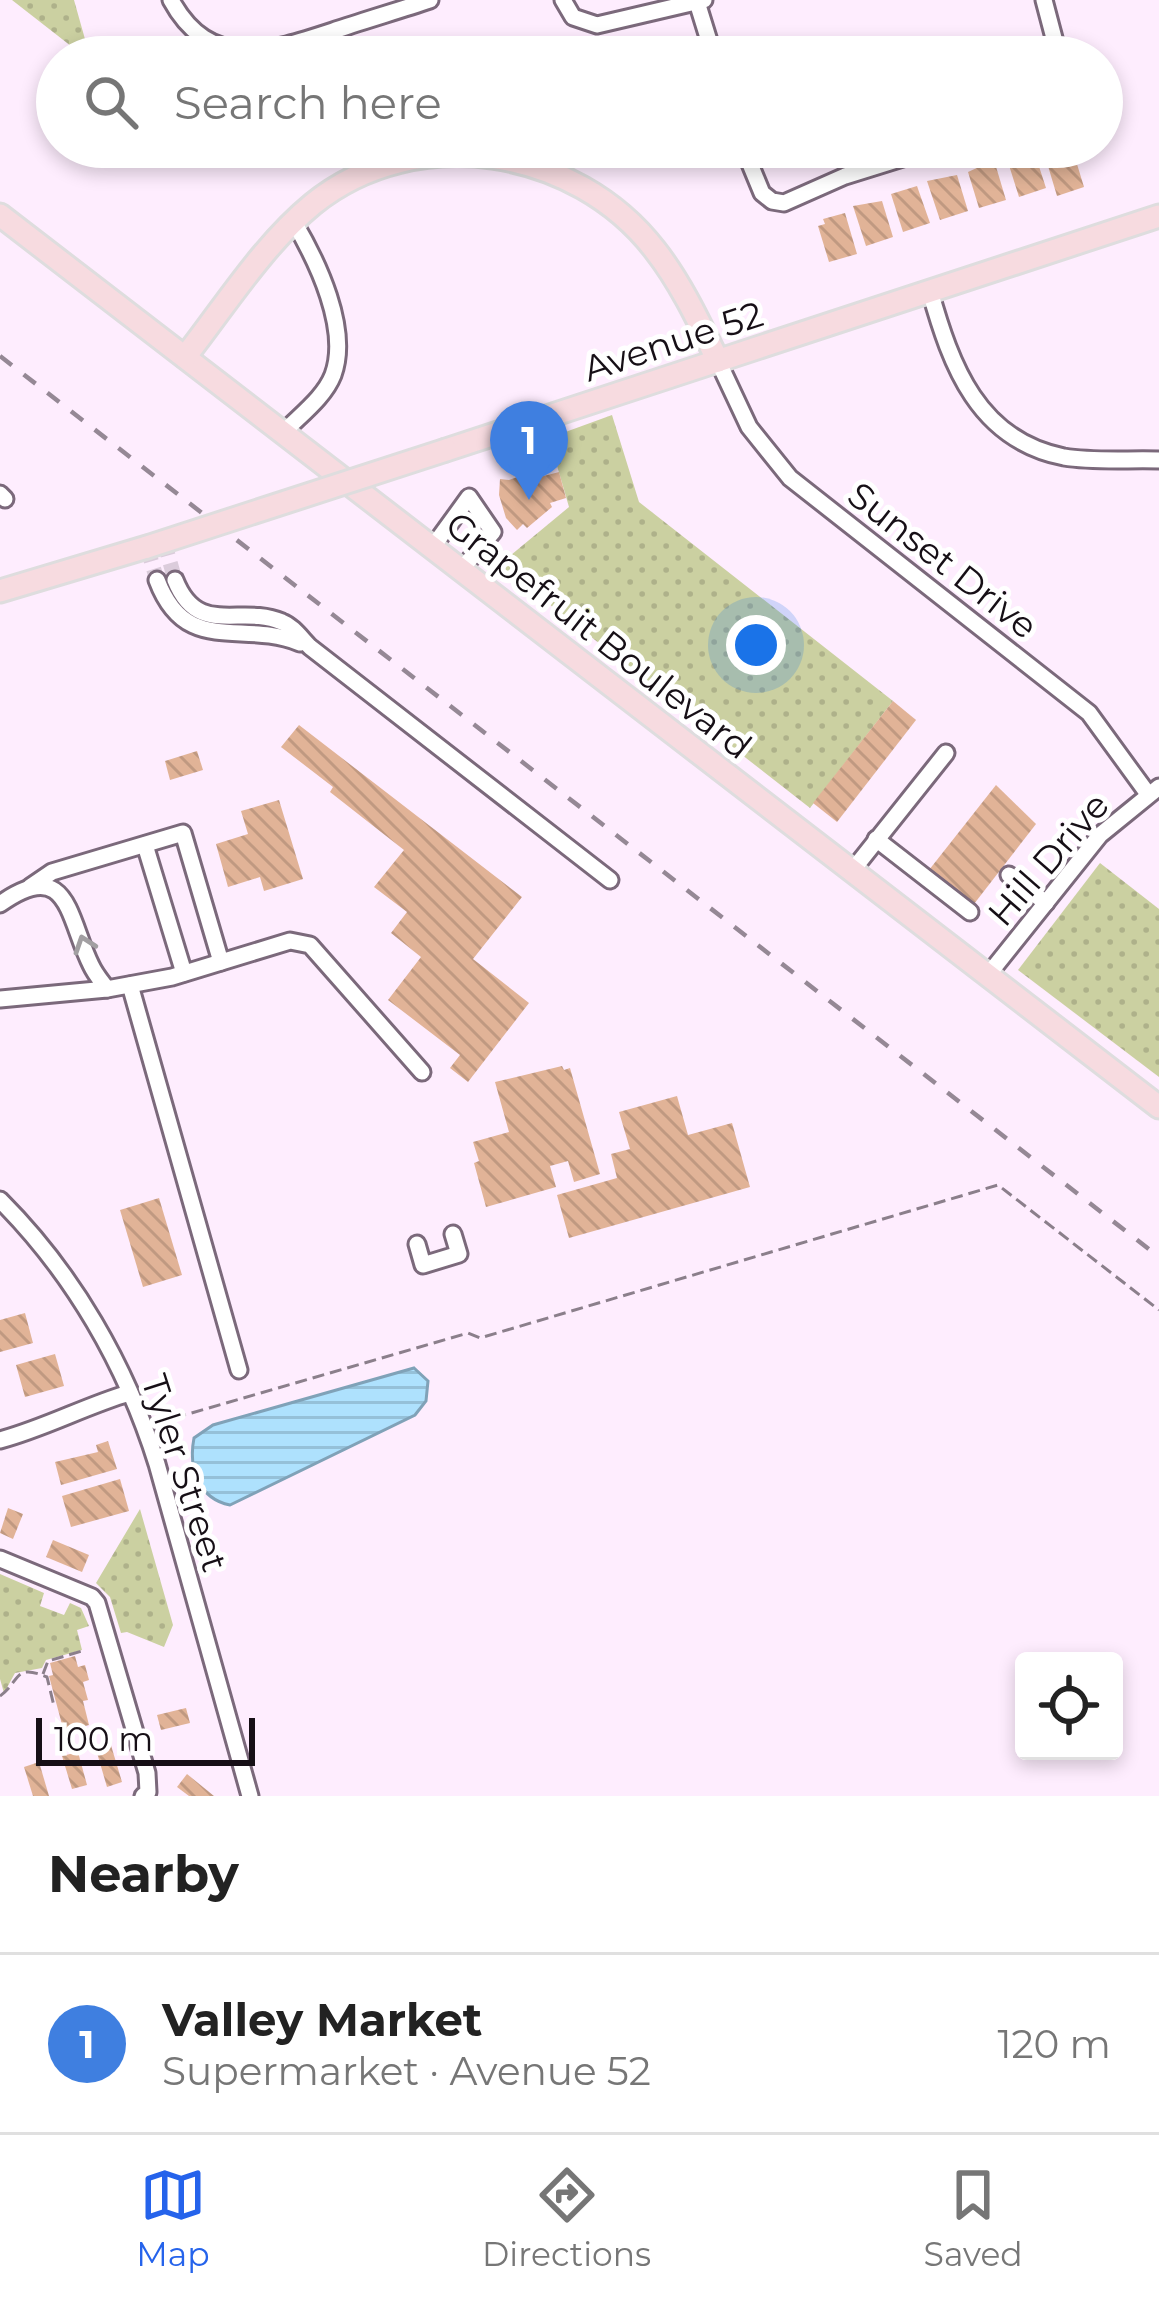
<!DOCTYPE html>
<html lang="en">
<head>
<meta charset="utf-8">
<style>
  :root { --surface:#fff; --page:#f2f2f2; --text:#222; --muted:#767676; --line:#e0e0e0; --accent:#2563eb }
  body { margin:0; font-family:Montserrat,sans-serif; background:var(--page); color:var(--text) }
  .controls { position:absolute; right:36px; bottom:36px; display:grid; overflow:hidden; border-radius:12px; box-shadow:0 6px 18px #0003 }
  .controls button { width:108px; height:108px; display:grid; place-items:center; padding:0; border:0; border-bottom:3px solid var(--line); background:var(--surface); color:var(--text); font:60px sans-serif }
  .scale { position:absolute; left:36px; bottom:30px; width:219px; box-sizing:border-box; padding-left:12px; border:6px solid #160f16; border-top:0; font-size:33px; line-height:42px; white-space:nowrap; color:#160f16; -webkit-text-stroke:9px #fff; paint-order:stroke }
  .you { position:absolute; left:756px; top:645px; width:42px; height:42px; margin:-30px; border:9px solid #fff; border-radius:50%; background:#1a73e8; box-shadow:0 0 0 18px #1a73e833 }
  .badge { display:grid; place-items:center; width:78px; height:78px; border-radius:50%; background:var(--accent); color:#fff; font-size:39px; font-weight:700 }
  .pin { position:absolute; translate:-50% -99px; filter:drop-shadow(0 3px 6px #0008) }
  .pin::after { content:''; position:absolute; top:63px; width:42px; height:36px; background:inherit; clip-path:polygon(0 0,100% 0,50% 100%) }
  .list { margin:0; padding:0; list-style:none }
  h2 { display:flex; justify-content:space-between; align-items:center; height:156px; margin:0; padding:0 48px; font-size:51px }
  h2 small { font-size:39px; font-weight:400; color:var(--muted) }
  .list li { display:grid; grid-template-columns:78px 1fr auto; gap:36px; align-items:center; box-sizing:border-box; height:180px; padding:0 48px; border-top:3px solid var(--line) }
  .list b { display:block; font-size:45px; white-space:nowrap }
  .list p { margin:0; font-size:39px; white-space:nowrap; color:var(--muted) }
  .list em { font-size:39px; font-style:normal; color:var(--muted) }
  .icon { flex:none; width:66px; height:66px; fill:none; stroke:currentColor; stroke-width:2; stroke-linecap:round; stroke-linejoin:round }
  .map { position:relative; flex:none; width:1159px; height:1796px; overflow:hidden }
  .search { position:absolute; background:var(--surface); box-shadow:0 6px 18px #0003; left:36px; right:36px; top:36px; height:132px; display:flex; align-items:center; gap:30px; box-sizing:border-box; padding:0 42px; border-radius:66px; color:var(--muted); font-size:45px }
  .sheet { height:336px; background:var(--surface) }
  nav { display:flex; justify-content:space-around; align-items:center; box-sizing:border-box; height:168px; border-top:3px solid var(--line); background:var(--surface); font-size:33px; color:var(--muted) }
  nav a { display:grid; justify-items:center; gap:6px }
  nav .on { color:var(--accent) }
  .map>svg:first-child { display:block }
  .green { fill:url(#green-dots) }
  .water { fill:url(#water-rules); stroke:#80a2b8; stroke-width:3 }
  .building { fill:url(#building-back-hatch) }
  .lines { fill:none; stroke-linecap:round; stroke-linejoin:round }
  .minor-tunnel { stroke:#dbccdb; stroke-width:15; stroke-dasharray:15 8; stroke-linecap:butt }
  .minor-casing { stroke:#7b697b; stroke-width:21 }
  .major-casing { stroke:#deddde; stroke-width:27 }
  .path { stroke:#8b7f8b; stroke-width:3; stroke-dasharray:12 6; stroke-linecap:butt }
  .minor { stroke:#fff; stroke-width:15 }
  .major { stroke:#f7dbe0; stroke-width:21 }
  .rail { stroke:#958895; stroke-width:4.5; stroke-dasharray:15 15; stroke-linecap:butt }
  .major-bridge-casing { stroke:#deddde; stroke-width:27; stroke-linecap:butt }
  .major-bridge { stroke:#f7dbe0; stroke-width:21 }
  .oneway { stroke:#a29fa2 }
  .labels { text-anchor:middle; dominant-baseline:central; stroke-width:10; stroke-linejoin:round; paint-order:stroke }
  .street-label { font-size:36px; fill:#160f16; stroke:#fff }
</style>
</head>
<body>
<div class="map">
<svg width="1159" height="1796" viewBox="0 0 1159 1796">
  <defs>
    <pattern id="green-dots" width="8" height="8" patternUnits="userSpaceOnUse" patternTransform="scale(3)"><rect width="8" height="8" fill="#cbd0a1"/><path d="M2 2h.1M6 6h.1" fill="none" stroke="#aeb18a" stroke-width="1.8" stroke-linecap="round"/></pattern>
    <pattern id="water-rules" width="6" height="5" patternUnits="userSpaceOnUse" patternTransform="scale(3)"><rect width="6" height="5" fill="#aee1fd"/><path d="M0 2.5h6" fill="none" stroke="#95c0d8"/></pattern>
    <pattern id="building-back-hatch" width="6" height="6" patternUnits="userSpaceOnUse" patternTransform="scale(3)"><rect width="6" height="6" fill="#e1b397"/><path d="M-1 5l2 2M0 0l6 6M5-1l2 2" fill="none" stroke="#c09981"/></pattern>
  </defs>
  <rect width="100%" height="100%" fill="#feedfe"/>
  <g class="green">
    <path d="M12 0H74L90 57H85Z"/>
    <path d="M612 415 639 502 893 701 810 808 499 565 569 507 549 438Z"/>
    <path d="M1100 863 1159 909V1077L1018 970Z"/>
    <path d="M140 1509 173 1625 164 1647 127 1632 121 1633 110 1597 96 1583Z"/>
    <path d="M0 1574 44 1593 40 1606 64 1615 70 1603 81 1608 89 1626 77 1630 82 1650 46 1660 42 1668 15 1673 4 1693 0 1679Z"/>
  </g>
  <path class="water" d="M414 1368 428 1381 426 1401 415 1415 230 1505C199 1499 188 1468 194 1438L213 1425Z"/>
  <g class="building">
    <path d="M1064 150 1065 153 1073 151 1084 187 1057 196 1045 156Z"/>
    <path d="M1026 153 1027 157 1035 154 1046 188 1019 197 1007 159Z"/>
    <path d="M994 160 1006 200 979 208 968 172Z"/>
    <path d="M957 175 968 211 940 220 927 181Z"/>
    <path d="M917 186 930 223 903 232 891 194Z"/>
    <path d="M882 201 893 237 866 246 853 206Z"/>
    <path d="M845 213 857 254 829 262 818 226 825 224 823 219Z"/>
    <path d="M559 472 566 498 550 503 552 507 527 528 523 524 517 530 506 518 499 495 500 479 509 480 526 474 525 481Z"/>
    <path d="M893 701 916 720 837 822 813 803Z"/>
    <path d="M299 725 522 897 473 959 529 1003 468 1082 450 1068 460 1055 388 1000 421 957 391 933 407 912 374 887 404 850 330 792 333 787 281 747Z"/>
    <path d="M197 751 203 770 170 780 165 761Z"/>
    <path d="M996 785 1036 824 974 904 929 870Z"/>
    <path d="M279 800 303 879 264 891 260 877 228 887 216 844 248 834 241 811Z"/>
    <path d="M562 1066 564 1070 570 1068 600 1174 574 1182 568 1161 550 1166 556 1187 486 1207 474 1163 479 1161 473 1142 509 1132 495 1082Z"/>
    <path d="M677 1096 688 1135 732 1123 750 1187 569 1238 557 1195 617 1178 611 1154 630 1149 619 1112Z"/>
    <path d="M159 1198 182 1275 143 1287 120 1210Z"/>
    <path d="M25 1313 33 1343 0 1352V1320Z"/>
    <path d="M55 1354 64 1386 25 1397 16 1365Z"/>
    <path d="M108 1441 117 1469 61 1485 55 1462 98 1452 96 1445Z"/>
    <path d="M120 1479 129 1511 71 1527 62 1496Z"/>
    <path d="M8 1508 23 1514 13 1539 0 1533Z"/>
    <path d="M53 1540 89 1555 82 1572 46 1557Z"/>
    <path d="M75 1656 78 1667 85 1665 89 1680 83 1682 88 1700 83 1701 89 1725 64 1732 49 1676 53 1675 50 1663Z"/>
    <path d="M186 1708 190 1723 161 1730 157 1715Z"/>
    <path d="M110 1742 122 1782 107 1787 95 1746Z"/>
    <path d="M78 1752 87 1785 72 1789 62 1756Z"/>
    <path d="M39 1762 49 1796H33L24 1767Z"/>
    <path d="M187 1774 214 1796H189L177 1787Z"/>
  </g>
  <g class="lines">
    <g class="minor-tunnel">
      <path d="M164 541 175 580"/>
      <path d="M147 547 157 580"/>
    </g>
    <defs>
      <g id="minor">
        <path d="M171 0C211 74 275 50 339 29 369 19 400 10 430 0"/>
        <path d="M563 0 573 17 597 25 704 0"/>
        <path d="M1044 0 1059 57"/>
        <path d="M697 2 714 57"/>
        <path d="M743 147 762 193 772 201 784 203 845 176 938 147"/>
        <path d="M930 291C951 366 978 440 1064 457 1094 462 1129 459 1159 460"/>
        <path d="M718 361 749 427 790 478 1089 713 1148 794"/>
        <path d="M283 433C299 416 324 398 333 375 350 329 317 261 294 222"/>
        <path d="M0 494 5 499"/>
        <path d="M432 548 469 497 493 532 461 570"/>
        <path d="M157 580C186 657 241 619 300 643"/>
        <path d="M175 580C198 638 240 604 282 622 293 626 301 638 310 647L610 880"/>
        <path d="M876 839 970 912"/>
        <path d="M145 845 184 973"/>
        <path d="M852 871 946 753"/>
        <path d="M1009 875 1046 903"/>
        <path d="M30 887 52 872 183 833 221 962"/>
        <path d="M0 904C69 855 68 919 91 965 95 974 102 982 107 989L0 999"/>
        <path d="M988 975 1100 835 1159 787"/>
        <path d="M130 985 239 1370"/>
        <path d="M107 989 172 977 290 941 310 945 422 1072"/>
        <path d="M0 1200C73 1273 126 1365 157 1464L250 1796"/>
        <path d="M417 1244 423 1265 459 1254 453 1234"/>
        <path d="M0 1440C45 1428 85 1406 129 1393"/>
        <path d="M0 1559 92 1597 97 1603 147 1773 148 1792 143 1796"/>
      </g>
      <g id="major">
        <path d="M0 215 1159 1107"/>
        <path d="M185 357C225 306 263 245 313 204 416 121 576 147 655 250 681 283 700 324 718 361"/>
        <path d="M446 450 1159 216"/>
        <path d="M0 591 147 547"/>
      </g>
    </defs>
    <use href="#minor" class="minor-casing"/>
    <use href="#major" class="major-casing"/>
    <g class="path">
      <path d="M157 1423 468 1333 480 1338 998 1185 1159 1310"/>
      <path d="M43 1674 48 1661 82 1651"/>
      <path d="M0 1696C21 1681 13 1663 47 1677L54 1706"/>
    </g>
    <use href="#minor" class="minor"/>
    <use href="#major" class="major"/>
    <path class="rail" d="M0 356 1159 1257"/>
    <defs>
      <path id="major-bridge" d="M147 547 446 450"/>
    </defs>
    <use href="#major-bridge" class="major-bridge-casing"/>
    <use href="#major-bridge" class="major-bridge"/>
  </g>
  <defs><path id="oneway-chevron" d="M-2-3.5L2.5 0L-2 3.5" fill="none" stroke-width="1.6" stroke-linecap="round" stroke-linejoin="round" transform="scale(3)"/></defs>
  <use class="oneway" href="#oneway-chevron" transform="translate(84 944) rotate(-109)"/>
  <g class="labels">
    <g class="street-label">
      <text transform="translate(673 341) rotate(-18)">Avenue 52</text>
      <text transform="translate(943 560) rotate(38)">Sunset Drive</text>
      <text transform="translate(599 635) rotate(38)">Grapefruit Boulevard</text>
      <text transform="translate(1048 859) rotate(-49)">Hill Drive</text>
      <text transform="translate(185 1473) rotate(72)">Tyler Street</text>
    </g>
  </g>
</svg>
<div class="controls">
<button><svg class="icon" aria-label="locate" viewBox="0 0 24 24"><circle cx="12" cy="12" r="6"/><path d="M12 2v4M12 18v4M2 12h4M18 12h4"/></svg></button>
</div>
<div class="scale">100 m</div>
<div class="you"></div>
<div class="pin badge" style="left:529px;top:500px;background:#3f7fe0">1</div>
<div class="search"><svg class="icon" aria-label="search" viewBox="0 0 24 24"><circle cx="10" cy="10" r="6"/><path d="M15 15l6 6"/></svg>Search here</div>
</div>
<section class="sheet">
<h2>Nearby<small></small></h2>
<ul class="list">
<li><span class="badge" style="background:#3f7fe0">1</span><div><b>Valley Market</b><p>Supermarket · Avenue 52</p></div><em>120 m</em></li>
</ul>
</section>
<nav>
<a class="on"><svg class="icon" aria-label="map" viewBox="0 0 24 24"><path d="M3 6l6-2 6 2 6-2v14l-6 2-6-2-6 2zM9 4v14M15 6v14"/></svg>Map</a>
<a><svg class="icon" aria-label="directions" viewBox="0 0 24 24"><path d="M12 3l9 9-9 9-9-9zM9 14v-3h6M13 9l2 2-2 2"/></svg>Directions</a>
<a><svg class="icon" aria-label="saved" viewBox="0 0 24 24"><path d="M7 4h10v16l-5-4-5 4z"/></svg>Saved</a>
</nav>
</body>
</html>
